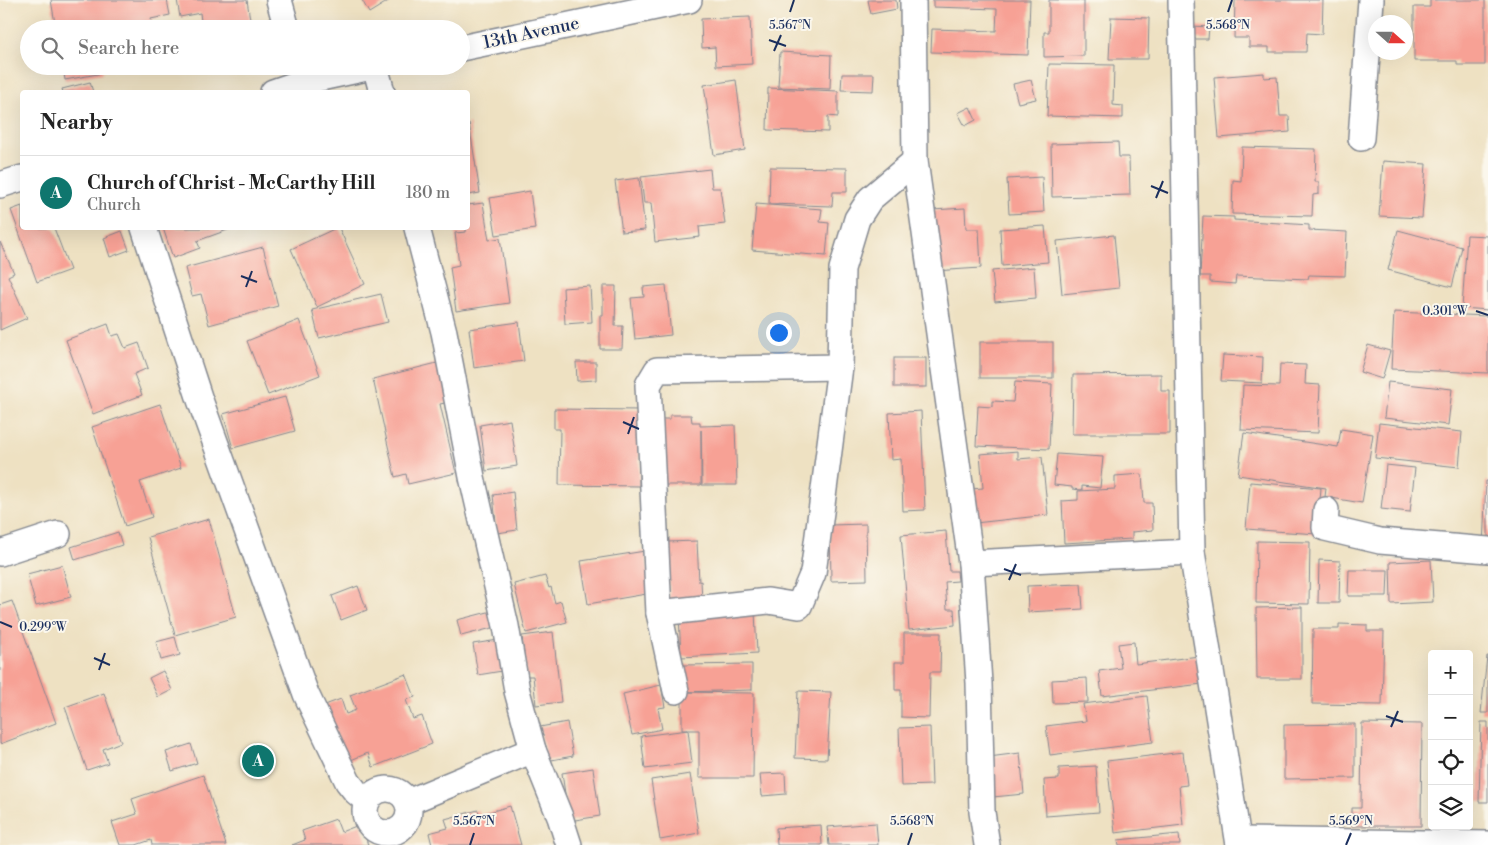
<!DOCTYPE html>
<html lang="en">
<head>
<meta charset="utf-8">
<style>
  :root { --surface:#fff; --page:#f2f2f2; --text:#222; --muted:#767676; --line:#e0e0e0; --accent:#0f766e }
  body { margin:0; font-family:"Libre Bodoni",serif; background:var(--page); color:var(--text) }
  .controls { position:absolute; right:15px; bottom:15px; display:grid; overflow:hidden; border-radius:5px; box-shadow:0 5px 20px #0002 }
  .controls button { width:45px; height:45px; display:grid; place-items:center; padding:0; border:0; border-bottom:1px solid var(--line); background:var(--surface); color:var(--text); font:25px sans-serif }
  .compass { position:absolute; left:1368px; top:15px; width:45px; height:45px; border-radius:50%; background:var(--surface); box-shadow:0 5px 20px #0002; rotate:111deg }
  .you { position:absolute; left:778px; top:332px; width:18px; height:18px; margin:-12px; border:4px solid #fff; border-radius:50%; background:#1a73e8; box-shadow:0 0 0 8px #1a73e833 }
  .badge { display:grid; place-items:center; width:32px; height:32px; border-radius:50%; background:var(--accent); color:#fff; font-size:16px; font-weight:700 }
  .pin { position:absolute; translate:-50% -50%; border:2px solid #fff; box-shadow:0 1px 5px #0006 }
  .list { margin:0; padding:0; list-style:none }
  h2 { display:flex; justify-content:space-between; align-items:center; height:65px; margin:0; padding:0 20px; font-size:21px }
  h2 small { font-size:16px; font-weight:400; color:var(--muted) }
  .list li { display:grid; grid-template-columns:32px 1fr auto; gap:15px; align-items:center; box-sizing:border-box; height:75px; padding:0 20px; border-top:1px solid var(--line) }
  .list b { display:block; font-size:19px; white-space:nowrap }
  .list p { margin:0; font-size:16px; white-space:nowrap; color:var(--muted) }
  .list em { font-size:16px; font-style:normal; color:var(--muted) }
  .icon { flex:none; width:28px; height:28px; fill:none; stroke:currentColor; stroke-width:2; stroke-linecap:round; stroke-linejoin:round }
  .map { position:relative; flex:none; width:1488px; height:845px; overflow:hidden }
  .search { position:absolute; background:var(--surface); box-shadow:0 5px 20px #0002; left:20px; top:20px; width:450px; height:55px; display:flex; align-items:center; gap:12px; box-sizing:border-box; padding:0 18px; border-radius:28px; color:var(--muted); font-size:19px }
  .panel { position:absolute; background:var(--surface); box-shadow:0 5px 20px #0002; left:20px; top:90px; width:450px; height:140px; border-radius:5px }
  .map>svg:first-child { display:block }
  .building { fill:#f7a195 }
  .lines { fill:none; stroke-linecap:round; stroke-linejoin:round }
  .minor-casing { stroke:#848890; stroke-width:28 }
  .minor { stroke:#fff; stroke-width:25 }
  .ticks { fill:none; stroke:#1b2f5e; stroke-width:2 }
  .labels { text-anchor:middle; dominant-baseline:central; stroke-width:4; stroke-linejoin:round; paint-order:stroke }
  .street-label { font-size:18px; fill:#1b2f5e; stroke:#fbf7ec }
  .ticks-label { font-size:12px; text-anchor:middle; fill:#1b2f5e; stroke:#fbf7ec; stroke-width:4; stroke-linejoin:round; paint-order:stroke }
</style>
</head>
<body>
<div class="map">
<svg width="1488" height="845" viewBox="0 0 1488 845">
  <rect width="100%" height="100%" fill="#fbf7ec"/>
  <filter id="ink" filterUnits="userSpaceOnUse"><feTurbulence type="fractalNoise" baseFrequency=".02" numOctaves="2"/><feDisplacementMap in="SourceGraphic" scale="10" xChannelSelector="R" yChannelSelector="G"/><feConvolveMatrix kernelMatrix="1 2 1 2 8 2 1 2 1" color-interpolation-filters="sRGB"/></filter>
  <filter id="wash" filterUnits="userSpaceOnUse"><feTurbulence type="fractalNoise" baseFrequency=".0096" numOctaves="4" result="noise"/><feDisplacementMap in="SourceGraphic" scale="20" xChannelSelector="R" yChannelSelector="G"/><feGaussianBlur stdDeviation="1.12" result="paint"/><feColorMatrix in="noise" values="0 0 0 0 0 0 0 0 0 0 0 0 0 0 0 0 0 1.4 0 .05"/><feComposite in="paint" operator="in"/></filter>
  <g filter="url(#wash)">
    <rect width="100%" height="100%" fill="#eee1c2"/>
    <g id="blocks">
      <g class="building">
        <path d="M51 0H167L170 15 151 19 153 29H56Z"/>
        <path d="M177 0H247L251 26 232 29H202L200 13 180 17Z"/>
        <path d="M362 0H390L369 13Z"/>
        <path d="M868 0H896L897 9 871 14Z"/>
        <path d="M933 0H1030L1028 55 931 52 932 29 996 31 997 9 933 7Z"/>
        <path d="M1049 0H1084V56L1044 57V32H1049Z"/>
        <path d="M1235 0H1323L1322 34 1307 33 1306 52H1269V47H1249V38H1234Z"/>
        <path d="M1430 0H1485V65H1457V61H1414V7H1430Z"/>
        <path d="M750 17 752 64 716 66 715 47 702 48 701 19Z"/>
        <path d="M1111 17 1149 18 1148 59H1109Z"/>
        <path d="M1192 26 1209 27 1208 39H1192Z"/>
        <path d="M780 52 831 55 830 89 778 87Z"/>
        <path d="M1049 64 1114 65 1113 105 1123 106V118L1047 116Z"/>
        <path d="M63 66H101L103 73 65 80Z"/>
        <path d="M1264 73V78L1277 77 1280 116H1289L1290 132 1219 138 1214 77Z"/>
        <path d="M842 74H874L873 91 841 90Z"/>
        <path d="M736 80 745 150 714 155 704 85Z"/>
        <path d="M1031 80 1036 99 1018 103 1013 84Z"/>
        <path d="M90 82 93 92H63L62 89Z"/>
        <path d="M768 88 838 91V117L828 116V132L767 130Z"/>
        <path d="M970 107 976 120 965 126 958 113Z"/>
        <path d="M469 123 480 193 468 195V123Z"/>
        <path d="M1118 142 1119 157H1129L1130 195 1052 197 1051 144Z"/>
        <path d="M1242 147 1316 149 1315 182H1319V194L1313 195 1312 216 1232 214 1233 180 1241 181Z"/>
        <path d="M1383 161 1426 164 1422 218 1379 216Z"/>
        <path d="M770 167 847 168V192H833L832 206 769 204Z"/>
        <path d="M710 169 712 188H720L725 224 699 227 700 237 655 242 651 203H644L641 177Z"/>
        <path d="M1042 177 1044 212 1009 214 1007 179Z"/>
        <path d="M639 178 645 230 622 232 615 181Z"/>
        <path d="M530 191 535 229 496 235 490 198Z"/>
        <path d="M483 203 489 240 500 238 509 303 456 311 450 267 459 265 455 233 466 232 468 205Z"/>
        <path d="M756 204 822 209 820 222 829 223 826 256 752 250Z"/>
        <path d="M22 206V228H54L70 270 37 282 11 210Z"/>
        <path d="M965 208 966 229H979L981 268 934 271 932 210Z"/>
        <path d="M1203 216 1234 217V220L1309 225V230L1347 232 1345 276 1309 275 1308 279 1236 276 1235 284 1210 282V276H1200Z"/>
        <path d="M1045 226 1048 262 1002 266 1000 229Z"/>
        <path d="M163 228H233L197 241 200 248 173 258Z"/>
        <path d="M336 228H339L365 284 317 307 291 249Z"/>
        <path d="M1398 230 1462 247 1452 287 1388 270Z"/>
        <path d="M122 231 129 250 110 257 104 238Z"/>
        <path d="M1114 235 1119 288 1062 294 1057 241Z"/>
        <path d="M1467 235 1488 236V310L1462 308Z"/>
        <path d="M0 242 14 273 8 276 27 318 0 330Z"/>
        <path d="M263 247 278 306 209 325 201 294 192 296 185 268Z"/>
        <path d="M1034 267 1036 298 995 302 992 271Z"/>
        <path d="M666 285 671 335 635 339 631 298 644 297 643 287Z"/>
        <path d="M590 286 592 322 565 324 563 288Z"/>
        <path d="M603 286H616L615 326H623L622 349H600V315H603Z"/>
        <path d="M381 294 388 322 319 338 312 310Z"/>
        <path d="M1394 312 1488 316V373L1391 369Z"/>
        <path d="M299 320 320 375 268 395 247 341Z"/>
        <path d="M519 322 524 361 474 368 469 329Z"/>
        <path d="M108 324 112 336 119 334 125 348 139 343 148 368 134 374 142 395 93 414 66 340Z"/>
        <rect x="980" y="342" width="73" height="36"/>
        <path d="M1368 345 1390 351 1382 379 1360 372Z"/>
        <path d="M1223 355 1263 357 1262 383 1221 381Z"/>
        <rect x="894" y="358" width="32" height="29"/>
        <path d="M441 362 450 402 440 404 456 473 408 484 406 474 395 477 373 379Z"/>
        <path d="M576 362H596V380L577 381Z"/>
        <path d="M1280 364 1306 365 1305 384 1320 385 1318 433 1241 430 1243 385 1279 386Z"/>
        <path d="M1161 374V391H1170V434H1072L1073 375Z"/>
        <path d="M1015 382 1052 384 1049 449 976 446 978 406 992 407V401L1013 402Z"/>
        <path d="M1388 382 1452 389 1448 425 1384 418Z"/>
        <path d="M285 397 295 431 233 448 223 414Z"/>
        <path d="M160 404 181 468 140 482 152 517 125 526 92 427Z"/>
        <path d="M554 409 640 410 639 486 559 485 560 429H554Z"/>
        <path d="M921 411 925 510 903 511 901 459 891 460 889 413Z"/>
        <path d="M670 415H691L692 422H700V426L735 425 737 485H702L701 430V485H658V419H670Z"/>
        <path d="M510 420 517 466 486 471 480 425Z"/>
        <path d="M1379 423 1462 432 1459 467 1375 458Z"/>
        <path d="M1341 429 1373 434 1362 503 1325 497 1326 488 1238 475 1244 433 1338 447Z"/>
        <path d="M1018 451V459L1042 457 1048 515 975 523 971 489 983 488 980 454Z"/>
        <path d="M1057 454 1103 457 1100 488 1082 486V490L1072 489V487L1054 485Z"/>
        <path d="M1386 465 1415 468 1410 512 1381 509Z"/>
        <path d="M1142 474 1144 503H1152L1153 530 1132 532V539L1064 543 1062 501 1078 500V491L1115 489V476Z"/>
        <path d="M1486 481H1488V547L1483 546Z"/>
        <path d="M1250 482 1321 488 1317 534 1246 529Z"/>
        <path d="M513 492 517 530 497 533 493 495Z"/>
        <path d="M209 519 236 617 175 635 148 537Z"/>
        <path d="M866 524 867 580 831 581 830 525Z"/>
        <path d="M946 531 949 571H957L958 581 945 582 947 609H954L955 625 909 630 901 535Z"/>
        <path d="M118 532 122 545 75 560 71 547Z"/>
        <path d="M697 541 699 582 701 581 702 600 670 602 667 542Z"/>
        <path d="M1257 541 1310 542 1309 604 1256 603Z"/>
        <path d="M645 551 652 593 588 604 581 561Z"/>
        <path d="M1319 560 1340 561 1339 603H1318Z"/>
        <path d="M1431 560 1433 602 1391 604 1390 562Z"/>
        <path d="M62 565 71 597 36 606 27 574Z"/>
        <path d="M1349 570H1388L1387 596H1348Z"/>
        <path d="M545 576 549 588 551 587 555 603 561 601 567 622 526 633 514 584Z"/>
        <path d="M1081 584 1083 609 1028 612 1027 586Z"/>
        <path d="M358 586 367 610 341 620 332 596Z"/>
        <path d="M12 601 56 723 0 744V605Z"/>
        <path d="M1302 607V679H1257L1256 608Z"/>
        <path d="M496 610 500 626 461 636 457 620Z"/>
        <path d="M755 611 757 653 681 657 679 615Z"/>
        <path d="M1339 624 1367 625V631H1384L1382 705 1312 704 1313 629H1339Z"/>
        <path d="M553 632 561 702 536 705 533 676H526L522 636Z"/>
        <path d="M904 633H941L940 672H930L929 718 901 717V690H895V662H904Z"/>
        <path d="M175 637 180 655 161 660 156 642Z"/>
        <path d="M498 640 502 671 478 675 473 644Z"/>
        <path d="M1134 642 1136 664 1199 656 1202 684 1102 696 1099 671 1121 668 1118 644Z"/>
        <path d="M1487 656H1488V713H1481Z"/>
        <path d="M752 664V690L682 692V665Z"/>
        <path d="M163 671 172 690 158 697 149 678Z"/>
        <path d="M406 674 415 697 406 700 413 719 422 716 432 744 373 767 368 753 346 762 325 705 341 699 346 714 356 710 350 695Z"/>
        <path d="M1087 678 1088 702 1053 703 1052 680Z"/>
        <path d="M661 685 665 707 658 708 662 729 632 735 623 694Z"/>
        <path d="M798 691 831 692 827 759 795 758Z"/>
        <path d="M682 692 754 693 753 778H699V730H682Z"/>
        <path d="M104 693 121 742 103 749 108 763 87 770 65 707Z"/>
        <path d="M1147 696 1153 742 1050 755 1046 726 1086 721 1083 704Z"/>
        <path d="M567 722 573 756 546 761 540 727Z"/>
        <path d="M1481 722H1488V802H1479Z"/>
        <path d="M1362 723 1422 724 1421 826H1352V808H1361Z"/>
        <path d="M1355 724V778L1284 779V725Z"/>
        <path d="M930 727 932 785 901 786 899 728Z"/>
        <path d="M688 730 692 763 645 769 641 736Z"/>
        <path d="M191 744 197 763 172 771 166 752Z"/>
        <path d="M1183 752 1187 785 1179 786 1183 825 1115 833 1107 761Z"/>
        <path d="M1020 753 1024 794 993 797 989 757Z"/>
        <path d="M1096 766 1099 812 1046 816 1044 780 1059 779V768Z"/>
        <path d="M593 768 600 816 569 821 562 773Z"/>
        <path d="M785 773 786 794 762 796 760 774Z"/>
        <path d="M690 774 699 833 660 840 651 780Z"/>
        <path d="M203 775 226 845H152L151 840 136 845H120L112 822 137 814 132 799Z"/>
        <path d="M510 806 521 845H432L429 833 448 828 445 819 478 810 479 815Z"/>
        <path d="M336 819 341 832 361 824 368 845H292L305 840 302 831Z"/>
        <path d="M876 823 878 845H829L827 827Z"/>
        <path d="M821 825 822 845H777L776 828Z"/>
        <path d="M1179 834 1180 845H1119L1118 840Z"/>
      </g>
    </g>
  </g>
  <g filter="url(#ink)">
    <use href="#blocks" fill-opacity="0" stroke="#848890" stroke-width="1"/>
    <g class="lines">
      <defs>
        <g id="minor">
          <path d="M279 0 287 29"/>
          <path d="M913 0 915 161 971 563 979 683 982 812 987 845"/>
          <path d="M1181 0 1192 552 1239 845"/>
          <path d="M461 48 689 0"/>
          <path d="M375 66 382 92"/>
          <path d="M273 92 302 82 376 66"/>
          <path d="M1361 138 1371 0"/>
          <path d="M0 185 22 178"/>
          <path d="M144 228 200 400 306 694 348 782 356 792 367 801"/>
          <path d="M417 228 444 332 472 477 506 626 517 691 533 750 560 817 569 845"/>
          <path d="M1326 510 1325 528 1380 541 1488 550"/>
          <path d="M0 553 58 534"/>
          <path d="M971 563 1192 552"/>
          <path d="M659 613 768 601 799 606 813 573 840 367 842 269 857 219 870 199 915 161"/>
          <path d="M676 691 659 613 648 385 657 370 840 367"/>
          <circle cx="387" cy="811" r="22"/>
          <path d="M408 802 533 750"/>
          <path d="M1239 840 1488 844"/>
        </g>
      </defs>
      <use href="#minor" class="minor-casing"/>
      <use href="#minor" class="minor"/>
    </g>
  </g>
  <path class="ticks" d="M790 12 794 0M1228 12 1232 0M769 40 786 46M774 51 781 35M1151 186 1168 193M1156 198 1163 181M241 276 257 282M246 287 252 271M1476 311 1488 315M623 422 639 429M628 434 634 417M1004 569 1021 575M1009 580 1016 564M0 622 12 627M94 658 110 665M99 670 105 653M1386 716 1403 722M1391 727 1398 711M470 845 474 833M908 845 912 833M1346 845 1351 833"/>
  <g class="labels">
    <g class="street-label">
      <text transform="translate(531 33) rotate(-12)">13th Avenue</text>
    </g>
  </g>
  <g class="ticks-label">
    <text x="790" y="29">5.567°N</text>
    <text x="1228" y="29">5.568°N</text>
    <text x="1445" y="315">0.301°W</text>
    <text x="43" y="631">0.299°W</text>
    <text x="474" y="825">5.567°N</text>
    <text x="912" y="825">5.568°N</text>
    <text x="1351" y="825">5.569°N</text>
  </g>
</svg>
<div class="controls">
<button>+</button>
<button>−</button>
<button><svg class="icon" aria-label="locate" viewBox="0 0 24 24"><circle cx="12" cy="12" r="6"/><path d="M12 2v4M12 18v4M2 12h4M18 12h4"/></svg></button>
<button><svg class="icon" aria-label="layers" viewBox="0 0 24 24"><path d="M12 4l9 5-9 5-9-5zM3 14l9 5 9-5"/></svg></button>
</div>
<svg class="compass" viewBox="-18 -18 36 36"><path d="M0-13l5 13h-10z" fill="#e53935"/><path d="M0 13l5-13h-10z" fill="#767676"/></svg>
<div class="you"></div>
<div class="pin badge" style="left:258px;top:761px">A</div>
<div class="search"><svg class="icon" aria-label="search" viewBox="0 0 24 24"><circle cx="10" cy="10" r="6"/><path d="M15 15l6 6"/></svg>Search here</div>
<section class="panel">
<h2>Nearby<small></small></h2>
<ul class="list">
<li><span class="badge">A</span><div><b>Church of Christ - McCarthy Hill</b><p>Church</p></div><em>180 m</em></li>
</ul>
</section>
</div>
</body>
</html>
